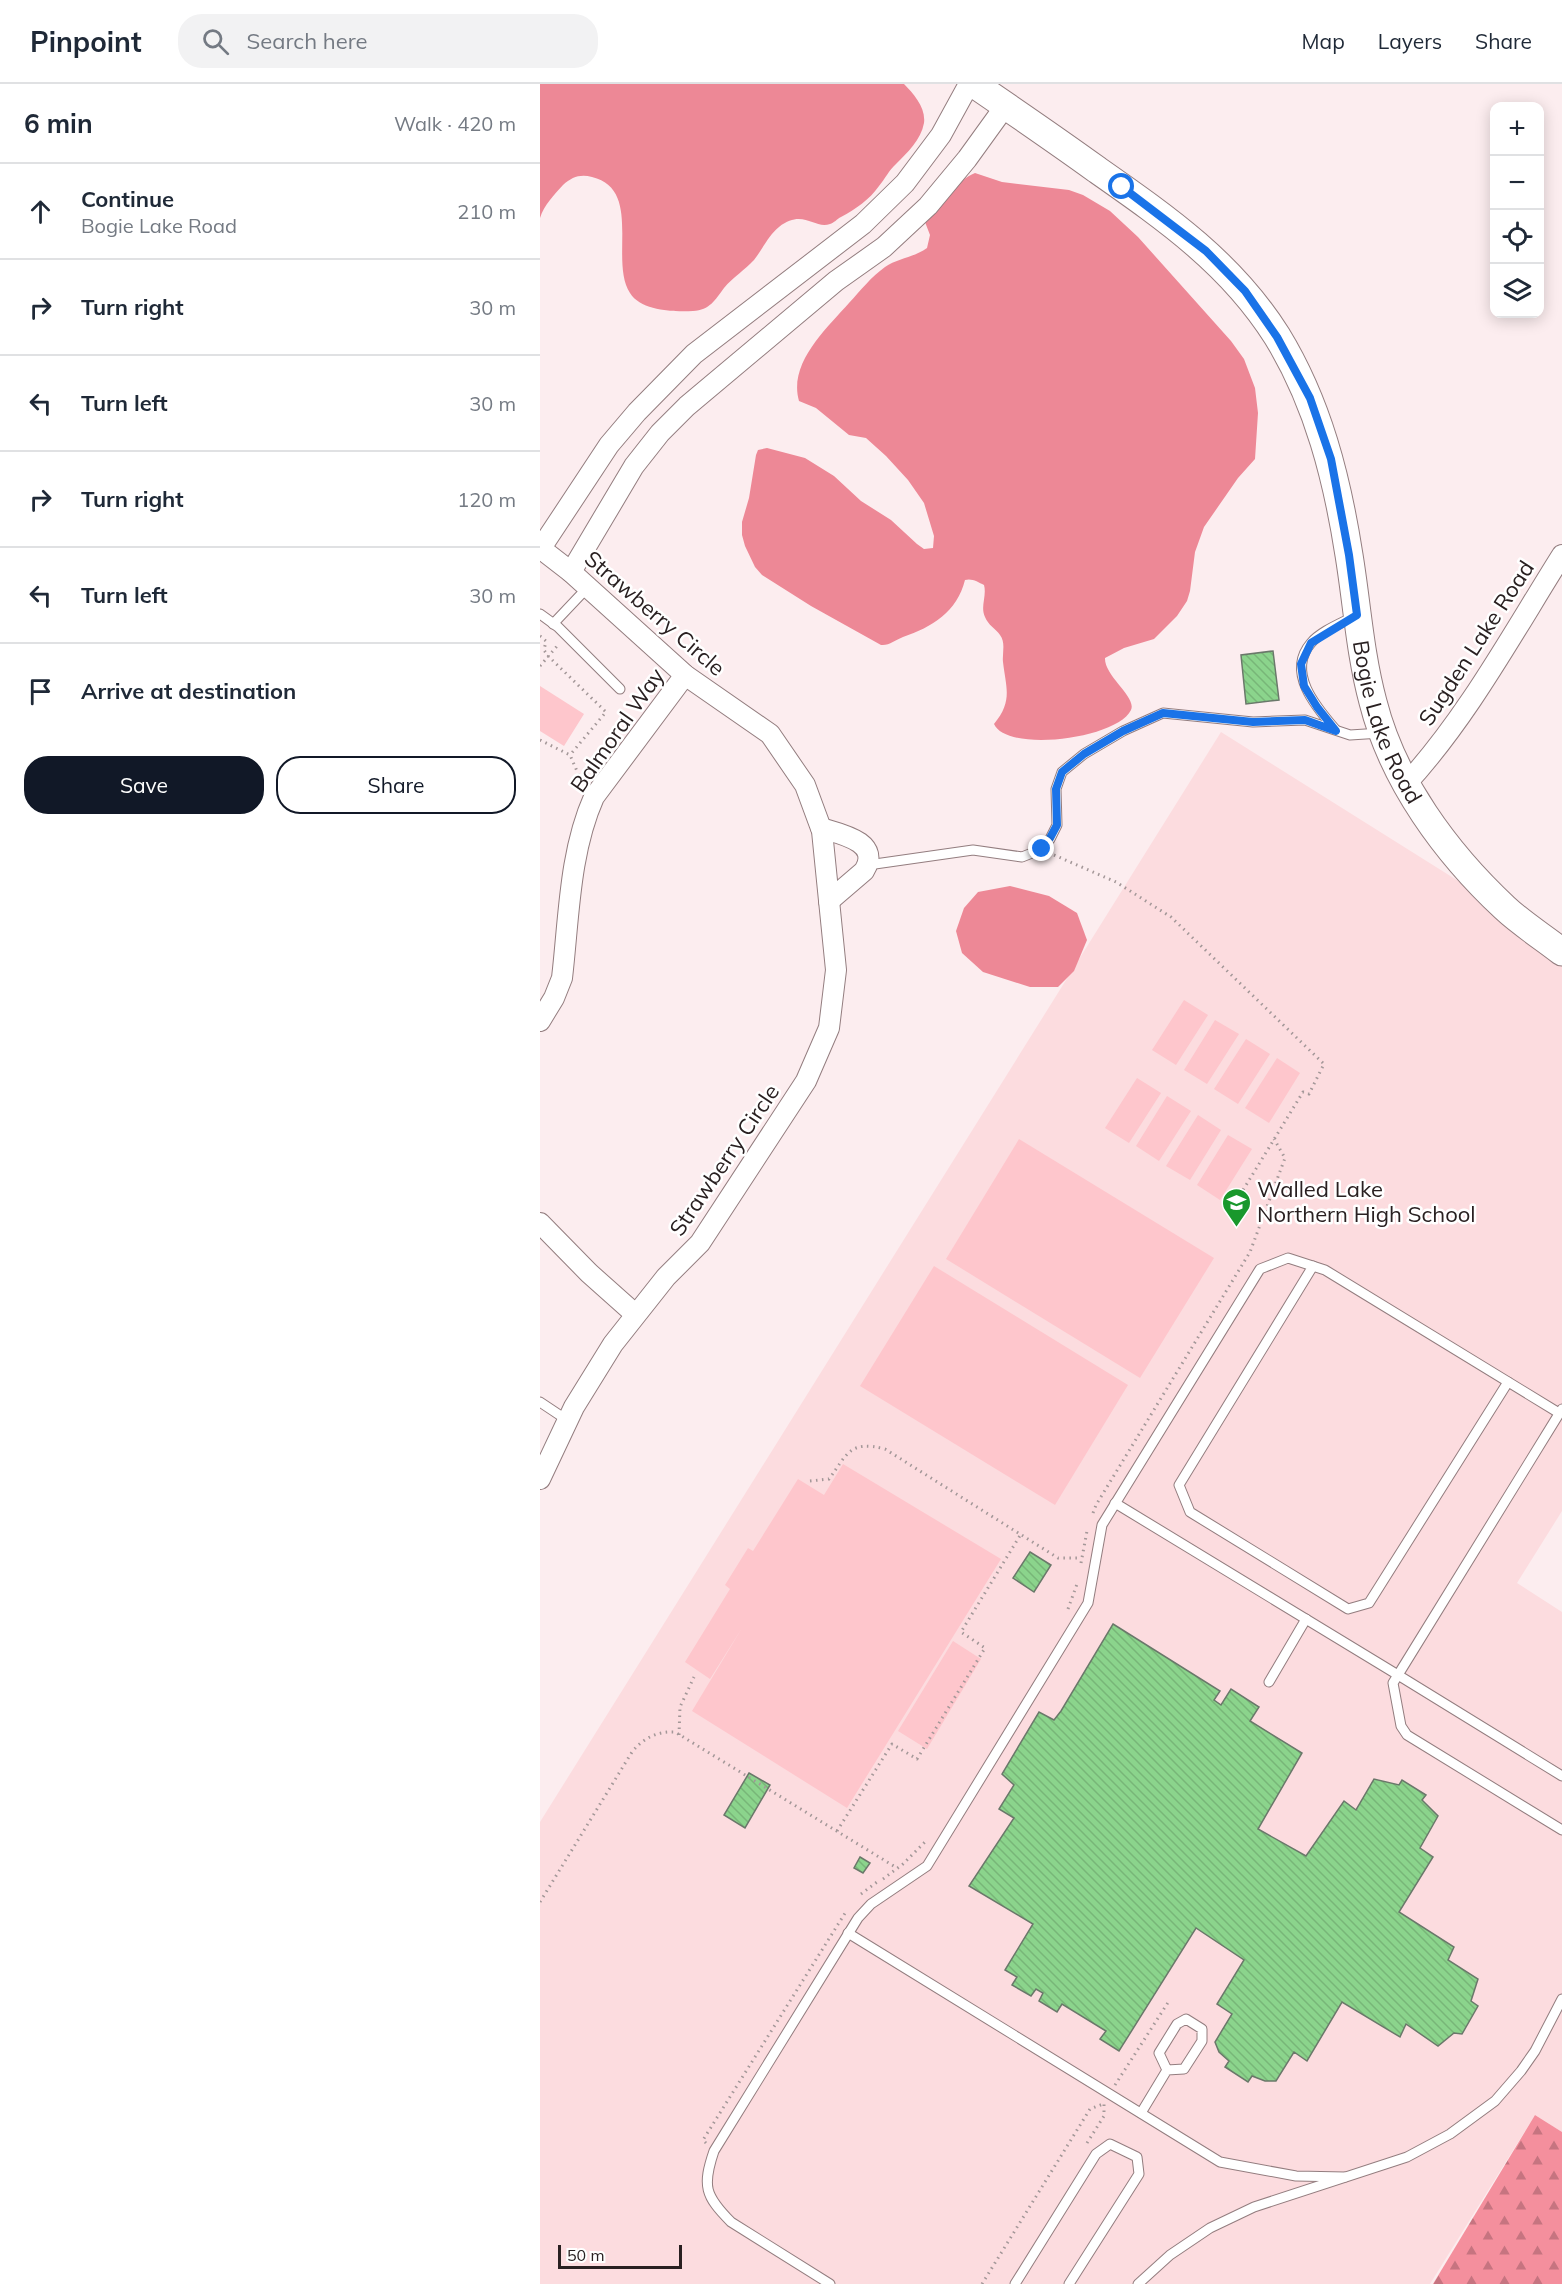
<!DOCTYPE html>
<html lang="en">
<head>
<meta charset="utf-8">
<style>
  :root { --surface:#fff; --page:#f2f2f3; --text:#1f2937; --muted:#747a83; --line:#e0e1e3; --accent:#111827 }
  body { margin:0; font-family:Mulish,sans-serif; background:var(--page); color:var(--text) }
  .controls { position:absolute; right:18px; top:18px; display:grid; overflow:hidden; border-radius:12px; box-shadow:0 3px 15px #0003 }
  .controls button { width:54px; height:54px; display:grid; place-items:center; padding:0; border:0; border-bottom:2px solid var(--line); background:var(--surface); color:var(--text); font:30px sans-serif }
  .scale { position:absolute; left:18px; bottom:15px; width:124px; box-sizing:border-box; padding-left:6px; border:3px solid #292021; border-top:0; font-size:16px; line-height:21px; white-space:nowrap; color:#292021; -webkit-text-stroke:4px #fff; paint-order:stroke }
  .stop { position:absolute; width:18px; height:18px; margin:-14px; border:4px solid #1a73e8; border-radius:50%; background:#fff }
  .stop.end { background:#1a73e8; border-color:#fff; box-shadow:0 2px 6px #0008 }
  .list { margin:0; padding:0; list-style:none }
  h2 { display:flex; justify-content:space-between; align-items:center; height:78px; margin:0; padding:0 24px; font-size:26px }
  h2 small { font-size:20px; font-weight:400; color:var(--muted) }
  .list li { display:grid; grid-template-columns:39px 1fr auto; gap:18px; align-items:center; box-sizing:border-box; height:96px; padding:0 24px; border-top:2px solid var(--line) }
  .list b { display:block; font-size:22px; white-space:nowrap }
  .list p { margin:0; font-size:20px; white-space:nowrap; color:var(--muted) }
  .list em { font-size:20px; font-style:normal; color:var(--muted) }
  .actions { display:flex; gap:12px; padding:18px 24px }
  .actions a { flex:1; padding:14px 0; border:2px solid var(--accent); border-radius:24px; text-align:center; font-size:21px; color:var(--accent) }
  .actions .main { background:var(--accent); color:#fff }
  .icon { flex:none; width:33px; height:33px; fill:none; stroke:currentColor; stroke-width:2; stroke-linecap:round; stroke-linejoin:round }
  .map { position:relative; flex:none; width:1022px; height:2200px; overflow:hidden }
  header { display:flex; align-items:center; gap:36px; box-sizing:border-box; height:84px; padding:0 30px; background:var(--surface); border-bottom:2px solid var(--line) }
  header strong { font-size:28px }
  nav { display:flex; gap:33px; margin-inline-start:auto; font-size:21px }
  .search { width:420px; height:54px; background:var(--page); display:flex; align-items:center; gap:15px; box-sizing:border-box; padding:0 21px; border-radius:24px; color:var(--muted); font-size:22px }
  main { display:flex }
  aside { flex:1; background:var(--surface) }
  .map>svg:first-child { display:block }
  .built { fill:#fcdcdf }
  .forest { fill:url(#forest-firs) }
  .pitch { fill:#fec6cc }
  .water { fill:#ed8896 }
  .building { fill:url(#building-back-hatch); stroke:#6a786a; stroke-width:1.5 }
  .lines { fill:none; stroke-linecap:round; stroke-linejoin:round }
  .lane-casing { stroke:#937d7f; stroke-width:11 }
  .street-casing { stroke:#937d7f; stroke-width:22 }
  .secondary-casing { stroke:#937d7f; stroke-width:29 }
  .path { stroke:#a39798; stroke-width:3; stroke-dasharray:1.5 4.5; stroke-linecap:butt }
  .lane { stroke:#fff; stroke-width:9 }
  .street { stroke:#fff; stroke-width:20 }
  .secondary { stroke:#fff; stroke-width:27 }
  .route { stroke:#1a73e8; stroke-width:8 }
  .labels { text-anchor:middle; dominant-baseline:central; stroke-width:5; stroke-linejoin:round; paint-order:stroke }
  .street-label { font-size:22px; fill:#292021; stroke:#fff }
  .poi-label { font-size:22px; fill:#292021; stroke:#fff; text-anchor:start }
</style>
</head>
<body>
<header>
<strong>Pinpoint</strong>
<div class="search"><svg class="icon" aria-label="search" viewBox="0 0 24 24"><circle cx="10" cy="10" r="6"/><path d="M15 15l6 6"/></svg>Search here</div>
<nav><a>Map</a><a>Layers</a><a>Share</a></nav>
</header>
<main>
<aside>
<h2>6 min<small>Walk · 420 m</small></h2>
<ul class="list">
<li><svg class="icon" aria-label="ahead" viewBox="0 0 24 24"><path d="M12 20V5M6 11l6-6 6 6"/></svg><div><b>Continue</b><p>Bogie Lake Road</p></div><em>210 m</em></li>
<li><svg class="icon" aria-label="right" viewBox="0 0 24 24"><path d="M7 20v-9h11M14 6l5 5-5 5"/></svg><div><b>Turn right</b></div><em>30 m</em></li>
<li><svg class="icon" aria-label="left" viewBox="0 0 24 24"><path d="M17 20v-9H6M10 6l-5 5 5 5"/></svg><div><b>Turn left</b></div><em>30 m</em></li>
<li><svg class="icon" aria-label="right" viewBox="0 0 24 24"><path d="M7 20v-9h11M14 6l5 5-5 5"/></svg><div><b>Turn right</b></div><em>120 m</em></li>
<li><svg class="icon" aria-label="left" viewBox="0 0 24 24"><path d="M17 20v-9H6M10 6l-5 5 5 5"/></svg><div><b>Turn left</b></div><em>30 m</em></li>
<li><svg class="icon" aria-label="arrive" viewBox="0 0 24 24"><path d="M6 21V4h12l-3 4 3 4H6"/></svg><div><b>Arrive at destination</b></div></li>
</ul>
<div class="actions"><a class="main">Save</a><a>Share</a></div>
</aside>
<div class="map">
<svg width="1022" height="2200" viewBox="0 0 1022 2200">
  <defs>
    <pattern id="forest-firs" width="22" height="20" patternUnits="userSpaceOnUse" patternTransform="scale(1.5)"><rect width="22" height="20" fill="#f48f9d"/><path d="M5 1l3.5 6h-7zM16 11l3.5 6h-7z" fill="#c67480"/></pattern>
    <pattern id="building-back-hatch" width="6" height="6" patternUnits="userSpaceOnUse" patternTransform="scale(1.5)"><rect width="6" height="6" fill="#8bd48c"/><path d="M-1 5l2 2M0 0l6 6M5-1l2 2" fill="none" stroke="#78b678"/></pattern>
  </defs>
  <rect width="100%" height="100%" fill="#fcedef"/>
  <path class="built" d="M681 648 1022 862V1427L977 1499 1022 1528V2048L995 2031 890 2200H0V1738Z"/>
  <path class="forest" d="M995 2031 1022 2048V2200H893Z"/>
  <g class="pitch">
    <path d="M0 602 44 630 24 662 0 647Z"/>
    <path d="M644 916 668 931 636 981 612 966Z"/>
    <path d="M675 936 699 950 667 1000 644 986Z"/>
    <path d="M706 955 730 970 698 1020 674 1005Z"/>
    <path d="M737 974 760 989 729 1039 705 1024Z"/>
    <path d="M597 994 621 1009 589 1059 565 1044Z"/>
    <path d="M627 1012 651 1027 619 1077 596 1062Z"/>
    <path d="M658 1031 681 1046 650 1096 626 1082Z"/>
    <path d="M688 1051 712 1065 680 1116 657 1101Z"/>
    <path d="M479 1055 674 1174 600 1294 406 1175Z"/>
    <path d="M394 1182 588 1301 515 1421 320 1302Z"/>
    <path d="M303 1380 461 1475 307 1724 152 1627 202 1544 170 1595 145 1578 190 1505 185 1501 208 1464 213 1467 258 1395 284 1411Z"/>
    <path d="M413 1557 441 1575 387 1665 358 1647Z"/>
  </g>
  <g class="water">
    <path d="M0 0H364C374 10 386 24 384 39 381 56 367 69 356 80 349 86 345 95 339 102 329 116 316 125 301 133 297 135 294 139 290 140 275 146 263 124 239 143 228 152 222 166 214 176 205 186 193 193 184 204 175 216 170 226 153 227 134 228 101 227 90 209 69 177 103 105 52 93 40 90 32 93 23 101 14 111 4 121 0 134Z"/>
    <path d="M435 89 462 98 529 106 543 111 570 127 598 153 691 257 704 275 715 304 718 329 715 375 698 394 664 443 655 468 650 507 647 517 637 532 614 555 584 564 565 574C564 592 597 613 591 626 577 655 467 669 454 640 473 617 466 604 463 578 462 569 466 559 460 551 456 545 448 541 445 533 440 523 447 512 444 501 438 498 432 494 425 496 417 528 392 543 363 553 355 556 349 562 341 561L271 522 222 491 215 483 205 462 202 451V438L209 414 216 371 218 366 227 364 265 374 294 392 321 417 351 436 377 460 384 465 393 464 394 452 384 419 368 396 346 372 326 354 309 351 276 324 259 317C248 279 287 244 309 219 321 206 331 193 345 183 358 174 375 173 387 164L390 151 385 138C397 124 418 95 435 89Z"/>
    <path d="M470 802 509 812 537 829 547 856 534 887 518 903H490L443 888 422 869 416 847 424 824 438 808Z"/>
  </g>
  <g class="building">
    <path d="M733 567 739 616 706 620 701 571Z"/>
    <path d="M490 1468 511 1481 494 1508 473 1494Z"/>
    <path d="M573 1540 680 1607 674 1616 681 1621 691 1605 719 1623 710 1637 762 1669 718 1745 766 1772 804 1717 816 1726 834 1695 859 1701 862 1696 886 1711 882 1716 898 1732 880 1764 893 1773 859 1828 914 1863 908 1876 938 1895 931 1917 938 1922 922 1950 914 1949 898 1962 866 1940 860 1953 802 1918 767 1977 754 1968 736 1997H725L712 1992 708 1998 685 1983 689 1977 679 1968 675 1958 692 1930 677 1920 704 1876 656 1844 579 1967 560 1955 566 1947 522 1920 517 1928 499 1917 503 1909 496 1905 491 1912 472 1901 477 1893 465 1886 493 1840 429 1802 474 1734 459 1725 474 1701 462 1690 499 1628 514 1636 521 1627Z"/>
    <path d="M209 1689 230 1701 205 1744 184 1731Z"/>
    <path d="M320 1773 330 1779 323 1789 314 1784Z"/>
  </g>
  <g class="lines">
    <defs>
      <g id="lane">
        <path d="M0 530 18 543 80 605"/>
        <path d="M13 540 48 503"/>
        <path d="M795 645C776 623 746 588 771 559 781 547 802 539 815 532"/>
        <path d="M328 781 433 766 482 773 502 765 510 755 517 741 516 705 522 688 544 670 583 647 623 629 713 638 765 636 810 651 841 649"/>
        <path d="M773 1182 639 1401 650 1428 808 1525 829 1519 968 1298"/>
        <path d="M0 1318 27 1336"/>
        <path d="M1022 1325 858 1591 1022 1692"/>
        <path d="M575 1419 858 1591 853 1599 861 1642 867 1651 1022 1746"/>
        <path d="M729 1598 766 1535"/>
        <path d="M308 1849 680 2078 756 2092 805 2093"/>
        <path d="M601 2029 627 1986 644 1985 662 1957V1945L646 1935 637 1940 619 1969 627 1986"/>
        <path d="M290 2200 191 2138C165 2112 162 2102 174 2067L318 1834 331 1820 387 1782 548 1519 562 1441 720 1185 748 1174 785 1186 1019 1329"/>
        <path d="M475 2200 556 2070 570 2060 597 2073 599 2090 529 2200"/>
        <path d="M598 2200 630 2171 670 2144 714 2123 867 2073 910 2050 955 2017 981 1987 995 1967 1022 1915"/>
      </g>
      <g id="street">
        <path d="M0 464 31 488 145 591 230 650 265 701 282 747 296 886 289 944 266 997 160 1159 126 1193 73 1260 34 1323 0 1395"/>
        <path d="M1 464 69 361 97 328 154 270 323 140 365 99 401 51 429 0"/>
        <path d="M31 488 94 382 120 349 147 322 296 197 344 163 388 122 427 75 466 21"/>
        <path d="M866 700C927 634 974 547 1022 471"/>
        <path d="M281 744C301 750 342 758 324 787L289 817"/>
        <path d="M0 937 14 914 22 894C29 835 29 769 54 713L145 591"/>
        <path d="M0 1139 49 1189 95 1230"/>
      </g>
      <g id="secondary">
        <path id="s1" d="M434 0C475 28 516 56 556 85 626 134 691 179 737 252 778 319 797 394 809 471 817 520 820 570 833 618 853 697 906 769 965 824 982 840 1003 853 1022 868"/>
      </g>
    </defs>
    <use href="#lane" class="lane-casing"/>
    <use href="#street" class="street-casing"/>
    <use href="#secondary" class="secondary-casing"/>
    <g class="path">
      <path d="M0 552 6 557 4 566 8 572 66 628 30 671"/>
      <path d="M0 582 18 561"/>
      <path d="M0 656 30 671 40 694 37 703 39 704"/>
      <path d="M514 771 576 798 631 833 784 980 769 1010 763 1008 700 1111"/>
      <path d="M270 1397 289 1395C308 1369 310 1356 345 1365L518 1474H541"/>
      <path d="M553 1429 556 1421 710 1168 745 1074 734 1055"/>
      <path d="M541 1479 547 1447"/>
      <path d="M528 1525 537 1500"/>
      <path d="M139 1651 140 1623 154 1593"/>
      <path d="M297 1747 352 1660 377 1675 445 1564 421 1548 481 1450"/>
      <path d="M343 1795 363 1780 387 1756"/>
      <path d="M321 1810 337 1798"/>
      <path d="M0 1818 92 1668C103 1654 118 1647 135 1648L357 1784"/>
      <path d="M575 2001 629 1917"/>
      <path d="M166 2059 163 2056 307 1826"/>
      <path d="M547 2059 564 2032V2020"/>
      <path d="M442 2200 550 2025 563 2020"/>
    </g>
    <use href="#lane" class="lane"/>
    <use href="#street" class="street"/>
    <use href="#secondary" class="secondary"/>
  </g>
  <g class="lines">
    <path class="route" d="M502 765 510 754 517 741 516 705 522 688 544 670 583 647 623 629 713 638 765 636 796 647 777 623 764 602 761 580 771 559 817 531 809 471 791 375 770 314 737 253 705 207 666 167 582 103"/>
  </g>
  <defs>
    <symbol id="school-pin" viewBox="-11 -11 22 30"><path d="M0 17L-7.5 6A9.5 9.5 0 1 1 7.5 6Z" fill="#19982c" stroke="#fff"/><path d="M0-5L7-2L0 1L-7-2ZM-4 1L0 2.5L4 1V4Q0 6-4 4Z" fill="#fff"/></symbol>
  </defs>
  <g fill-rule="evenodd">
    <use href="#school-pin" x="680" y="1102" width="33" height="45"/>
  </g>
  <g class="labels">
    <g class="street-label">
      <text transform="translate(115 529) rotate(41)">Strawberry Circle</text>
      <text transform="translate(936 559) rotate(-57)">Sugden Lake Road</text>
      <text stroke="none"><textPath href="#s1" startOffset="801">Bogie Lake Road</textPath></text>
      <text transform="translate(77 646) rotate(-55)">Balmoral Way</text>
      <text transform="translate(184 1076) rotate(-56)">Strawberry Circle</text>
    </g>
    <g class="poi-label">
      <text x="717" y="1105">Walled Lake<tspan x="717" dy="25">Northern High School</tspan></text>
    </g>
  </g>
</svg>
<div class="controls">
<button>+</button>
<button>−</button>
<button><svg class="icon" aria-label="locate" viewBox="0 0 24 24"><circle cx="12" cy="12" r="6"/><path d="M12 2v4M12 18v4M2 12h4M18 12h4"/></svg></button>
<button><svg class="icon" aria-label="layers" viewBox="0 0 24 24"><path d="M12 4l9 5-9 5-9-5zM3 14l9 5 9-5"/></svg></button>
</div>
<div class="scale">50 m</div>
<div class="stop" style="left:582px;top:103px"></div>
<div class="stop end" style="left:502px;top:765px"></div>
</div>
</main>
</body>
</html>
